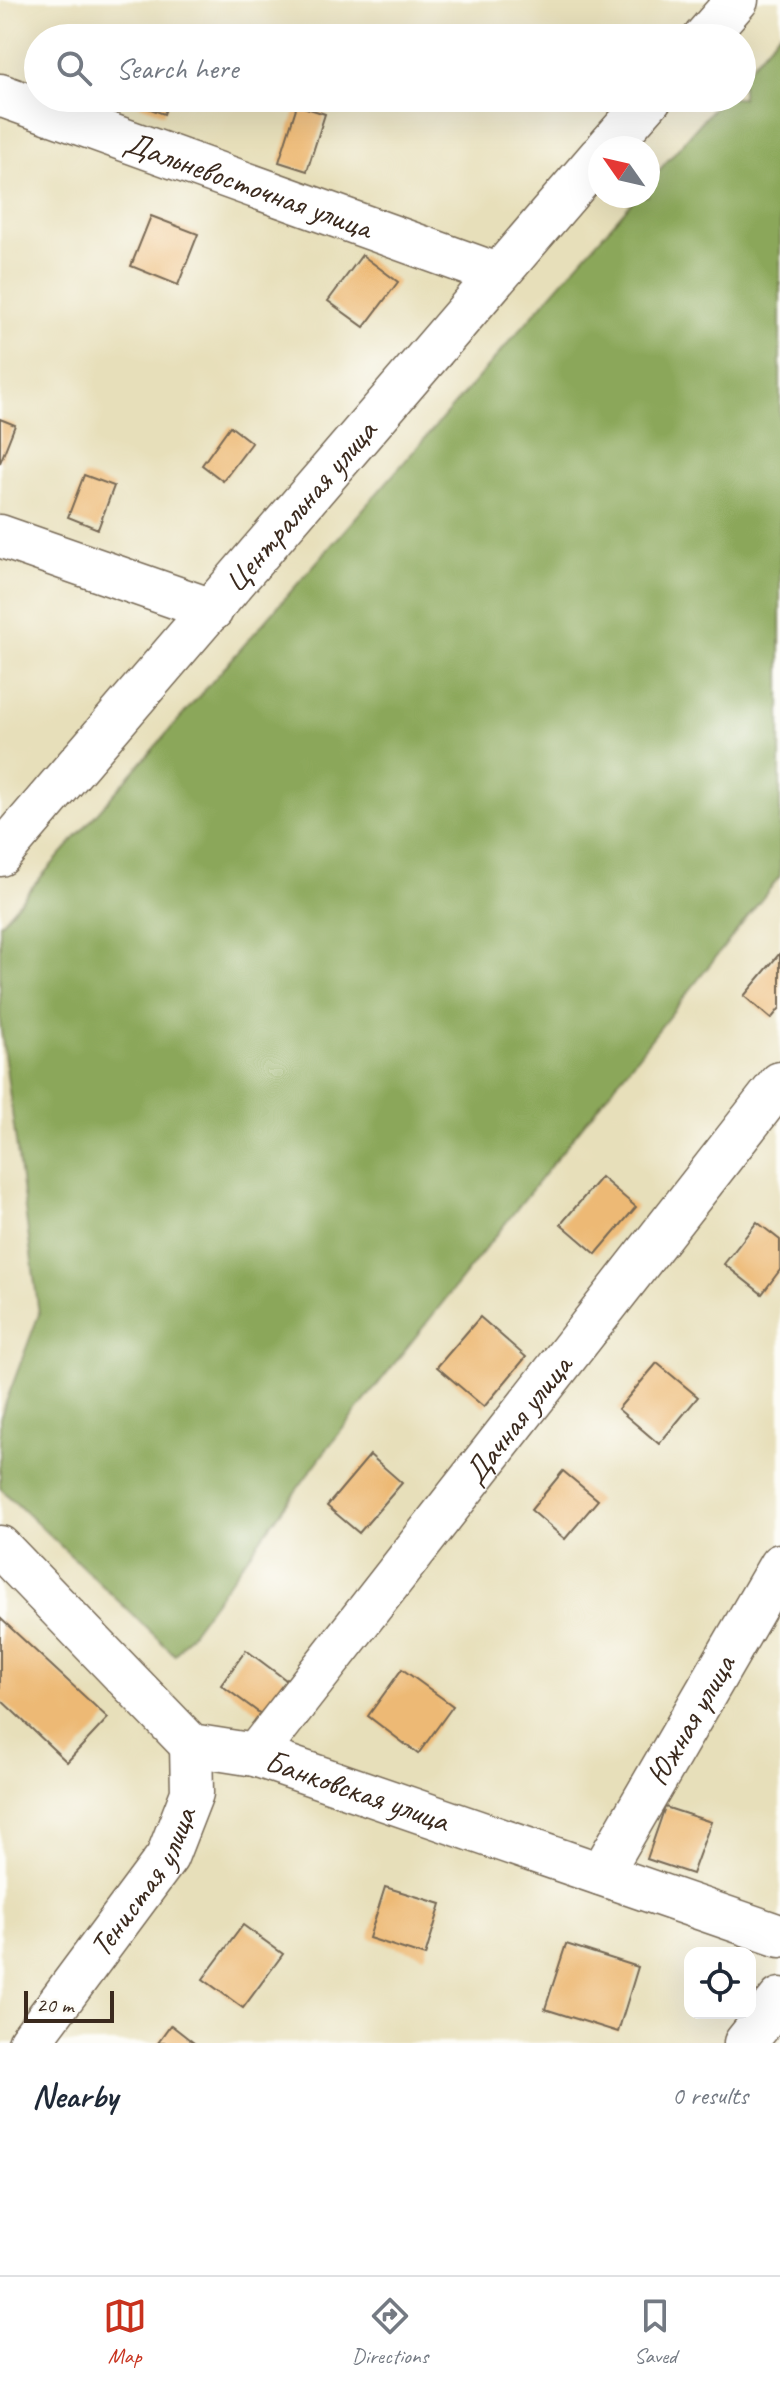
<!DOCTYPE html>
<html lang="en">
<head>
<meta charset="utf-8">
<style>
  :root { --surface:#fff; --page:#f2f2f3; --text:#1f2937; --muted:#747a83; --line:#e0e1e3; --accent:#c8321e }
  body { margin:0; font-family:Caveat,sans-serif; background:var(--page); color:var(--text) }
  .controls { position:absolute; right:24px; bottom:24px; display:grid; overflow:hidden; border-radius:16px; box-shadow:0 8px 32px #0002 }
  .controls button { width:72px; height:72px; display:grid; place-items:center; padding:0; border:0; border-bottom:2px solid var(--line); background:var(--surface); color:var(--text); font:40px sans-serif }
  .compass { position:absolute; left:588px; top:136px; width:72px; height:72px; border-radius:50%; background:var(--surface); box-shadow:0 8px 32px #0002; rotate:304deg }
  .scale { position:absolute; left:24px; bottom:20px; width:90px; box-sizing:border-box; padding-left:8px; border:4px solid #3b2a1e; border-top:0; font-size:22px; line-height:28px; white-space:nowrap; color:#3b2a1e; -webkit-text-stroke:6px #fdfcf7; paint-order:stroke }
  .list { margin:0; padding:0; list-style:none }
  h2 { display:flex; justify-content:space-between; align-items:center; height:104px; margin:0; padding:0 32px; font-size:34px }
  h2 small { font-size:26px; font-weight:400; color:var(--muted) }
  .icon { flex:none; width:44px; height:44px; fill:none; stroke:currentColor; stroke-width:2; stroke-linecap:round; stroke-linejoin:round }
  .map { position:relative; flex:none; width:780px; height:2043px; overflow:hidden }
  .search { position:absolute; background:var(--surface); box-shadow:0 8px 32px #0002; left:24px; right:24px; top:24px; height:88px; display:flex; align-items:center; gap:20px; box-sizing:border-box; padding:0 28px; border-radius:44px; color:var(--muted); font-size:30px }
  .sheet { height:232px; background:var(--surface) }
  nav { display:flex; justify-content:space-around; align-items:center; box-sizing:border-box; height:112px; border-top:2px solid var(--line); background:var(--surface); font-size:22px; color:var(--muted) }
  nav a { display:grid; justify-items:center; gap:4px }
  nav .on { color:var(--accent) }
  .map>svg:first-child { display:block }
  .forest { fill:#8ba75a; stroke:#63683c; stroke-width:2 }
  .building { fill:#edb974 }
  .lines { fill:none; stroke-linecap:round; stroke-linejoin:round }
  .minor-casing { stroke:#776955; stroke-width:45 }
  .minor { stroke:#fff; stroke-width:42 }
  .labels { text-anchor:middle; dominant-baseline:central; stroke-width:7; stroke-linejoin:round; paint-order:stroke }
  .street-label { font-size:32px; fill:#3b2a1e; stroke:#fdfcf7 }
</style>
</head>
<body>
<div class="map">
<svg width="780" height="2043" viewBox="0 0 780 2043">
  <rect width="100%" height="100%" fill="#fdfcf7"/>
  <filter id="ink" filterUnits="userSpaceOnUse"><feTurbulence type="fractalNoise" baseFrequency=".0125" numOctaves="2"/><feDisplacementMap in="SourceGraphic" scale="16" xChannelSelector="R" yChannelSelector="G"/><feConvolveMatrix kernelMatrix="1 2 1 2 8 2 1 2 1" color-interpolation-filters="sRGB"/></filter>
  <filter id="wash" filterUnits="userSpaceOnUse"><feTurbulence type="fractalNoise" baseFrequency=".006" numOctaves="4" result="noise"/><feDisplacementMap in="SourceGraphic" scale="32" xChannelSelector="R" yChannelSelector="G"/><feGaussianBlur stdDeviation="1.8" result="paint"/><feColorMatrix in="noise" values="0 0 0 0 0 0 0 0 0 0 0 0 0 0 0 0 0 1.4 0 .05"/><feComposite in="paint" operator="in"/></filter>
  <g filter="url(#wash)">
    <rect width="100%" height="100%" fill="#e7dfba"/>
    <path class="forest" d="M780 32V876L326 1450 175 1655 0 1488V1418L39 1314 0 1023V924L637 196H648V183L722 98H742V76Z"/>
    <g id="blocks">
      <g class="building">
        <path d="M121 98H170L164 114Z"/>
        <path d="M297 105 325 114 307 171 279 162Z"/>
        <path d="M151 216 198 234 178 285 131 266Z"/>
        <path d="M362 255 398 282 364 327 328 301Z"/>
        <path d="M0 419 15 425 0 463Z"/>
        <path d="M230 426 252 443 223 481 202 465Z"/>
        <path d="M84 475 114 486 98 529 68 517Z"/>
        <path d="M780 953V1008L771 1019 744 996Z"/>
        <path d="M601 1177 636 1207 596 1254 561 1224Z"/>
        <path d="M757 1222 780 1240V1270L762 1294 724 1264Z"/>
        <path d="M480 1317 526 1357 484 1407 437 1367Z"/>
        <path d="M657 1363 698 1397 659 1444 618 1409Z"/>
        <path d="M370 1455 402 1483 359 1533 327 1506Z"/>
        <path d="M563 1471 598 1500 565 1539 531 1510Z"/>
        <path d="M0 1618 108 1718 67 1762 0 1699Z"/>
        <path d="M246 1650 294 1686 269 1720 221 1685Z"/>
        <path d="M402 1669 453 1706 418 1754 368 1716Z"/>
        <path d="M665 1807 711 1822 692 1874 647 1859Z"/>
        <path d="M385 1887 441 1904 425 1956 369 1938Z"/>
        <path d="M243 1925 283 1954 243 2008 203 1979Z"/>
        <path d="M566 1944 638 1967 618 2032 545 2009Z"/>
        <path d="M171 2025 194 2043H158Z"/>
      </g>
    </g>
  </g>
  <g filter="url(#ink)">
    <use href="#blocks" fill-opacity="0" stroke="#776955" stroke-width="2"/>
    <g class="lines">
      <defs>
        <g id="minor">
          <path d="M704 38 737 0"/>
          <path id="s1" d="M0 95 497 274"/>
          <path d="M607 148 651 98"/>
          <path d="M0 536 212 610"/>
          <path id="s2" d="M0 855 600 156"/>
          <path id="s3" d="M0 1547 191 1745 255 1755 780 1936"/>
          <path id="s4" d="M255 1755 780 1083"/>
          <path id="s5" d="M601 1874 780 1565"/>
          <path id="s6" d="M29 2043 167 1857 192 1793 191 1745"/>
          <path d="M745 2043 780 1999"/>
        </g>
      </defs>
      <use href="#minor" class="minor-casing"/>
      <use href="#minor" class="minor"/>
    </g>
  </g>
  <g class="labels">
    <g class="street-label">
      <text stroke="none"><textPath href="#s1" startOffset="264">Дальневосточная улица</textPath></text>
      <text stroke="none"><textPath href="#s2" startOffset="460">Центральная улица</textPath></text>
      <text stroke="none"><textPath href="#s4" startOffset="426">Дачная улица</textPath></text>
      <text stroke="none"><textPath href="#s5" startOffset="178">Южная улица</textPath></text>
      <text stroke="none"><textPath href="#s3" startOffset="448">Банковская улица</textPath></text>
      <text stroke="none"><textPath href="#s6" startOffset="198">Тенистая улица</textPath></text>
    </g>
  </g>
</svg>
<div class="controls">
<button><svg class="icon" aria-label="locate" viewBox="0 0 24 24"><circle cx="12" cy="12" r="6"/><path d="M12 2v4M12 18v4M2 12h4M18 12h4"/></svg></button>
</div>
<svg class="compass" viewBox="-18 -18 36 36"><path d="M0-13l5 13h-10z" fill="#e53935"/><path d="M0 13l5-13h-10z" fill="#747a83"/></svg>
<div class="scale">20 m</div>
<div class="search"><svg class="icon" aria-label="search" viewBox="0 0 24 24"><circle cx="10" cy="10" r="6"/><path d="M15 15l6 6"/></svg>Search here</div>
</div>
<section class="sheet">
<h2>Nearby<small>0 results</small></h2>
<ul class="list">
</ul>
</section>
<nav>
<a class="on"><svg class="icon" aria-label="map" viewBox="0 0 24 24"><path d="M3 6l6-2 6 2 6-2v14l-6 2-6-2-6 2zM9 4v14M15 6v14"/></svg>Map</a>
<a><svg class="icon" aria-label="directions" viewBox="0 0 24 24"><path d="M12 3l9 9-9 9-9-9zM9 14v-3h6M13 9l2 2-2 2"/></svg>Directions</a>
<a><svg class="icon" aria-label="saved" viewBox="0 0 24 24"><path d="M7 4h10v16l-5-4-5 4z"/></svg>Saved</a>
</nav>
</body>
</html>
